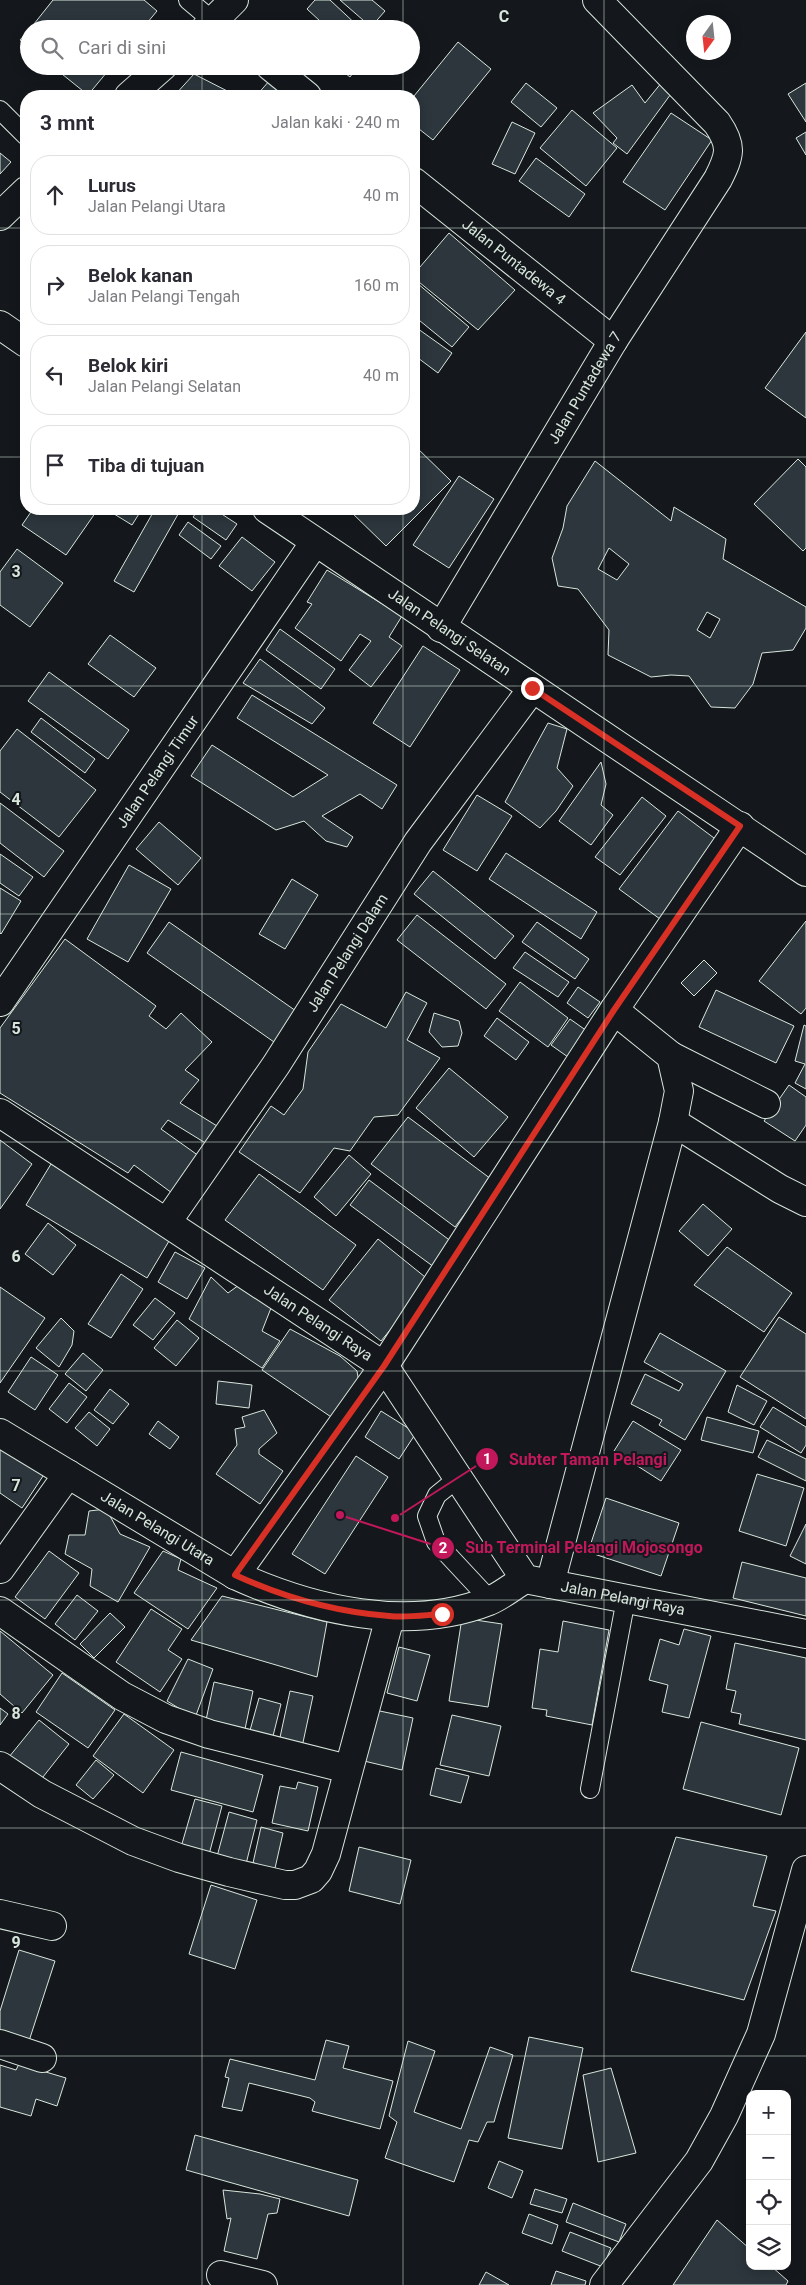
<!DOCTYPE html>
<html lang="id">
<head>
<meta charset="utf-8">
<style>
  :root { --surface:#fff; --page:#f2f2f3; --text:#2b2b33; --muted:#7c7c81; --line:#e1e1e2 }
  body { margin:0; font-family:Roboto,sans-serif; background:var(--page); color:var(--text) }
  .controls { position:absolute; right:15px; bottom:15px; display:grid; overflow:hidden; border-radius:10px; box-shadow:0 2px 12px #0003 }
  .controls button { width:45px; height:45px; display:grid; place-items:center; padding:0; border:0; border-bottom:1px solid var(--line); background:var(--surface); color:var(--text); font:25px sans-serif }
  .compass { position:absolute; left:686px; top:15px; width:45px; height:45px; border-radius:50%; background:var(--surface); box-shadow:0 2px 12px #0003; rotate:195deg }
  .stop { position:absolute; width:15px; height:15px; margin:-11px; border:4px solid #d93025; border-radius:50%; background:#fff }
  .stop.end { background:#d93025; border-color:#fff; box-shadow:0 1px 5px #0008 }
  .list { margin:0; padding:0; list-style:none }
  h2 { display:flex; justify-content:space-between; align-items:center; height:65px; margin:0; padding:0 20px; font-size:21px }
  h2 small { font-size:16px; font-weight:400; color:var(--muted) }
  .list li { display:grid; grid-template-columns:32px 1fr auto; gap:15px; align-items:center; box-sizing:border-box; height:80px; margin:0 10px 10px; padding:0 10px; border:1px solid var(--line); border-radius:20px }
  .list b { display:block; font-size:19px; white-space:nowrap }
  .list p { margin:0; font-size:16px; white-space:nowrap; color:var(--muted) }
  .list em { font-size:16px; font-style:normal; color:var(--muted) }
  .icon { flex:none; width:28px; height:28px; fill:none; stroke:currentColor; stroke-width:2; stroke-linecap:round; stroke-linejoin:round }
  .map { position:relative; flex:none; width:806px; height:2285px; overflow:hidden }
  .search { position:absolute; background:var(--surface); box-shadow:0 2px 12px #0003; left:20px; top:20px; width:400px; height:55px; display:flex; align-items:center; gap:12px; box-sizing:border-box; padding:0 18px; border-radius:28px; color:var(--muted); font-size:19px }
  .panel { position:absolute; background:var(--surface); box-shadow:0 2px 12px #0003; left:20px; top:90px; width:400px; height:425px; border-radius:20px }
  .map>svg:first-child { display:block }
  .building { fill:#2c363c; stroke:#d8e6dc; fill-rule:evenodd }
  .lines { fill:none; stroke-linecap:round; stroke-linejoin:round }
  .service-casing { stroke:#d8e6dc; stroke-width:20 }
  .minor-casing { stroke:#d8e6dc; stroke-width:30 }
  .tertiary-casing { stroke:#d8e6dc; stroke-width:30 }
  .secondary-casing { stroke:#d8e6dc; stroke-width:30 }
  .service { stroke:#14181c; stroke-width:18 }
  .minor { stroke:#14181c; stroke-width:28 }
  .tertiary { stroke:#14181c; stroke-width:28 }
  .secondary { stroke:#14181c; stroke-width:28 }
  .route { stroke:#d93025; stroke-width:6 }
  .grid { fill:none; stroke:#d8e6dc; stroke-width:1; stroke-opacity:0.55 }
  .labels { text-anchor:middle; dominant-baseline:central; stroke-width:4; stroke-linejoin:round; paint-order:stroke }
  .street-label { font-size:15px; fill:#d8e6dc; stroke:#14181c }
  .grid-label { font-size:16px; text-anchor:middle; font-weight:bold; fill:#d8e6dc; stroke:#14181c; stroke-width:4; stroke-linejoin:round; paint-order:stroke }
  .leader { fill:none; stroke:#c2185b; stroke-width:2 }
  .callout-dot { fill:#c2185b; stroke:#14181c; stroke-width:2 }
  .mark-label { font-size:15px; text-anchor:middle; font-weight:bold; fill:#fff }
  .callout-label { font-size:16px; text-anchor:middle; font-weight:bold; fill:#c2185b; stroke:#14181c; stroke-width:4; stroke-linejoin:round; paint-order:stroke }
</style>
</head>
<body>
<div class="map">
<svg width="806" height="2285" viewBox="0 0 806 2285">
  <rect width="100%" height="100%" fill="#14181c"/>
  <g class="building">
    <path d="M53 0H144L157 11 142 29H30Z"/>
    <path d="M315 0H330L361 29H314L320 21 307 9Z"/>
    <path d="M340 0H372L385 11 371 27Z"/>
    <path d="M29 30V47L20 40Z"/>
    <path d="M458 42 491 69 433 140 414 125V96Z"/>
    <path d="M52 66H112L88 95Z"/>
    <path d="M336 66H358L350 77Z"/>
    <path d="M194 74 237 96H174Z"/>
    <path d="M666 77 676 87 627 154 613 143 617 138 593 113 632 85 645 103Z"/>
    <path d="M270 80 288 96H256Z"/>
    <path d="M526 83 557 108 541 127 511 102Z"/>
    <path d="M806 83V122L788 94Z"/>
    <path d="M572 110 617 148 586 186 540 148Z"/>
    <path d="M671 113 712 140 665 210 623 182Z"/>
    <path d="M512 122 535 133 515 174 492 164Z"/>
    <path d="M806 132V155L796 138Z"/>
    <path d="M0 153 11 162 0 174Z"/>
    <path d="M536 158 585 194 569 217 519 181Z"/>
    <path d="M449 233 515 290 478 330 414 278V274Z"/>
    <path d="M417 283 469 327 452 347 414 316V287Z"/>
    <path d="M414 326 452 353 438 373 414 355Z"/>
    <path d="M806 332V418L765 388Z"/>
    <path d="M414 445 451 481 386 546 349 510 414 509Z"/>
    <path d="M798 459 806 467V548L803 551 754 504Z"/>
    <path d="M595 461 671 521 674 507 726 539 723 559 806 607V628L793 650 762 653 753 684 735 708 711 707 689 676 671 675 651 677 608 655 609 630 578 589 558 586 552 558 563 528 567 506ZM609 548 629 564 617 580 598 569ZM707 612 720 619 710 638 697 630Z"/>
    <path d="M459 476 494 499 449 568 413 545Z"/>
    <path d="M33 509H98L66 555 22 525Z"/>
    <path d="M106 509H142L132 525Z"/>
    <path d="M155 509H181L134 592 114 581Z"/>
    <path d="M199 509H214L237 524 226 540 193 517Z"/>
    <path d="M188 522 221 546 211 559 179 535Z"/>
    <path d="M242 537 275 562 252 591 219 566Z"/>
    <path d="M17 549 63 583 30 627 0 605V572Z"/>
    <path d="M327 570 402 616 389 637 402 646 371 687 349 670 371 641 360 634 341 661 295 628 312 604 307 602Z"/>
    <path d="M280 629 335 669 321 689 266 650Z"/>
    <path d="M110 635 156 668 134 697 88 664Z"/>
    <path d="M423 646 460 670 410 747 373 723Z"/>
    <path d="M260 659 325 708 312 724 243 683Z"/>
    <path d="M49 672 129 730 108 759 28 701Z"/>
    <path d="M252 695 397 785 382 809 360 794 322 816 353 837 347 847 326 841 304 821 276 830 191 776 212 745 293 797 328 775 237 718Z"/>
    <path d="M41 718 95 759 85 773 31 732Z"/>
    <path d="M548 723 567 729 557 768 573 786 556 811 540 828 505 802Z"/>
    <path d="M17 729 96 790 59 837 0 792V751Z"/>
    <path d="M601 762 606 784 601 805 613 815 591 845 559 821Z"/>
    <path d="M477 795 512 816 477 871 443 850Z"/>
    <path d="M642 797 666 816 620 875 595 857Z"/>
    <path d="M0 803 64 851 44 877 0 843Z"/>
    <path d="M678 811 718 841 660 919 619 889Z"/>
    <path d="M159 822 201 858 178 885 136 849Z"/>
    <path d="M506 853 597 912 581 939 489 879Z"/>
    <path d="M0 854 33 877 19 896 0 883Z"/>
    <path d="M129 865 171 889 128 962 87 939Z"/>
    <path d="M433 871 514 936 495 959 414 894Z"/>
    <path d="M292 879 318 895 285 949 259 934Z"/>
    <path d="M0 888 21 901 1 934 0 933Z"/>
    <path d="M417 915 506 984 486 1009 397 940Z"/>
    <path d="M806 921V1008L801 1014 759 981Z"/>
    <path d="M169 922 296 1011 274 1042 147 953Z"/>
    <path d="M537 922 589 959 575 979 522 942Z"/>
    <path d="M65 939 156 1006 149 1016 166 1029 181 1013 212 1042 185 1070 199 1080 180 1103 217 1126 207 1144 168 1120 161 1129 199 1156 172 1193 134 1165 128 1173 0 1093V1028Z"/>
    <path d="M525 952 569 982 558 997 513 968Z"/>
    <path d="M704 960 717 973 694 996 681 983Z"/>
    <path d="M520 982 568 1018 548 1047 499 1011Z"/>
    <path d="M578 987 600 1002 588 1018 567 1003Z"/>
    <path d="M716 990 794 1026 776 1063 699 1027Z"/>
    <path d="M406 992 427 1003 407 1040 440 1058 398 1115 374 1117 350 1151 334 1148 300 1193 239 1152 271 1106 284 1115 303 1089 308 1052 341 1004 386 1028Z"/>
    <path d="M434 1013 459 1021 462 1033 458 1046 442 1047 429 1032Z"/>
    <path d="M497 1018 529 1042 516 1060 484 1036Z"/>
    <path d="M570 1019 594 1036 575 1062 551 1045Z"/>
    <path d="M804 1025 806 1026V1089L795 1083 805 1064 795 1061Z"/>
    <path d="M449 1068 508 1117 474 1157 416 1108Z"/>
    <path d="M789 1085 806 1097V1125L795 1141 764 1121Z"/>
    <path d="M408 1117 491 1179 455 1227 371 1164Z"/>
    <path d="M0 1140 32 1164 0 1209Z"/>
    <path d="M349 1155 371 1174 336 1216 314 1197Z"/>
    <path d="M51 1164 172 1236 147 1278 26 1205Z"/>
    <path d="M259 1174 356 1245 323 1290 225 1220Z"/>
    <path d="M369 1180 456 1245 438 1270 350 1205Z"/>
    <path d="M703 1204 732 1229 708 1256 679 1231Z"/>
    <path d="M48 1223 76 1245 53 1275 25 1254Z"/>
    <path d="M378 1239 430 1281 381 1341 329 1300Z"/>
    <path d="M727 1247 792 1293 764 1332 694 1285Z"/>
    <path d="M175 1252 205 1268 187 1299 158 1282Z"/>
    <path d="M121 1274 143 1289 111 1338 88 1324Z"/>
    <path d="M211 1277 228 1293 239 1285 271 1308 262 1331 280 1341 262 1368 189 1319Z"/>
    <path d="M0 1287 45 1318 0 1383Z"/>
    <path d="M155 1298 175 1313 153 1340 133 1325Z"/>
    <path d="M779 1317 806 1334V1419L740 1377Z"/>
    <path d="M61 1318 74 1331 72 1345 59 1367 36 1348Z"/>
    <path d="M177 1320 199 1338 176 1366 154 1348Z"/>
    <path d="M290 1329 340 1356 357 1371 360 1389 340 1423 262 1370Z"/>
    <path d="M660 1333 726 1371 685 1440 659 1425 662 1420 631 1404 645 1374 679 1391 683 1384 644 1362Z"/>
    <path d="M83 1353 103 1370 86 1391 65 1374Z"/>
    <path d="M31 1357 58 1375 35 1410 8 1392Z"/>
    <path d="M218 1381 252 1385 249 1408 216 1404Z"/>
    <path d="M69 1383 87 1397 67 1423 49 1409Z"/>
    <path d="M737 1385 767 1401 754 1425 728 1412Z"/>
    <path d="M110 1389 129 1404 113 1424 94 1410Z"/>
    <path d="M773 1407 806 1427V1445L801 1453 760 1427Z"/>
    <path d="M264 1410 277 1433 259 1449V1454L283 1471 260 1504 216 1474 237 1445 235 1429 245 1427 242 1417Z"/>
    <path d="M381 1411 416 1433 399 1459 365 1437Z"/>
    <path d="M89 1412 110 1429 97 1446 75 1428Z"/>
    <path d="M707 1417 759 1431 753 1453 701 1440Z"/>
    <path d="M158 1421 179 1437 170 1449 149 1434Z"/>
    <path d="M633 1421 681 1450 661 1481 614 1451Z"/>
    <path d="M767 1440 806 1459V1481L758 1457Z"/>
    <path d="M0 1443 45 1473 22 1508 0 1493Z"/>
    <path d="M356 1456 388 1477 325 1574 292 1554Z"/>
    <path d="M757 1474 804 1488 786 1546 739 1531Z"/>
    <path d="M606 1498 679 1523 661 1576 588 1552Z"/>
    <path d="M106 1509 120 1534 150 1547 118 1602 90 1586 92 1569 65 1554 69 1535H85L89 1511Z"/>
    <path d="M806 1524V1564L790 1556Z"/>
    <path d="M49 1551 79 1573 45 1619 15 1597Z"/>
    <path d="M163 1551 181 1559 178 1570 217 1588 188 1629 134 1593Z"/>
    <path d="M742 1562 806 1578V1616L733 1598Z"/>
    <path d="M77 1595 98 1611 75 1640 55 1624Z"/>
    <path d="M222 1596 327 1622 317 1677 191 1640Z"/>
    <path d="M151 1609 182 1629 168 1650 182 1659 160 1692 116 1662Z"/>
    <path d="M110 1613 125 1627 94 1658 80 1644Z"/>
    <path d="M462 1618 502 1624 488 1707 449 1701Z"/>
    <path d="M563 1621 609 1630 592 1725 546 1716 547 1710 532 1708 540 1649 558 1652Z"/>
    <path d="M684 1629 711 1636 689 1718 662 1712 668 1685 649 1680 660 1639 679 1645Z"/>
    <path d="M0 1631 53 1675 22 1713 0 1694Z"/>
    <path d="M735 1643 806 1658V1740L739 1724 741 1714 731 1712 736 1691 726 1689Z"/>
    <path d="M399 1647 430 1655 417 1701 387 1693Z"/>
    <path d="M188 1659 213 1669 195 1718 167 1701Z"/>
    <path d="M62 1673 115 1710 88 1748 36 1712Z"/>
    <path d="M214 1682 253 1691 245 1729 206 1720Z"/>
    <path d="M290 1691 313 1696 302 1747 279 1742Z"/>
    <path d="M259 1698 281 1704 272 1740 249 1734Z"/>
    <path d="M0 1708 8 1714 0 1725Z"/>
    <path d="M375 1710 413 1718 402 1770 364 1761Z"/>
    <path d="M124 1714 174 1750 143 1793 93 1756Z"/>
    <path d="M452 1715 501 1726 489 1776 440 1765Z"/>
    <path d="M39 1720 69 1744 39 1782 9 1757Z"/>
    <path d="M701 1722 799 1748 781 1815 683 1789Z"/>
    <path d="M181 1752 263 1775 253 1812 171 1790Z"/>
    <path d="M96 1760 114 1775 93 1799 76 1785Z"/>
    <path d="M436 1768 469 1776 461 1803 430 1795Z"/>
    <path d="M298 1782 318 1787 308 1831 272 1823 280 1786 296 1789Z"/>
    <path d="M195 1799 222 1806 207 1862 179 1854Z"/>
    <path d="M229 1812 257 1820 244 1872 215 1864Z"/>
    <path d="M261 1827 283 1833 273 1877 251 1872Z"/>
    <path d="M676 1837 767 1856 753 1906 776 1911 744 2000 631 1971Z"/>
    <path d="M359 1847 411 1860 400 1904 349 1891Z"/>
    <path d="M211 1885 257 1900 235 1969 189 1954Z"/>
    <path d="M19 1950 55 1961 29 2041 0 2032V2011Z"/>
    <path d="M529 2037 583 2048 562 2149 508 2138Z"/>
    <path d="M326 2040 349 2046 343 2068 393 2081 380 2129 312 2111 315 2102 310 2098 249 2083 242 2111 222 2107 229 2078 225 2077 230 2059 315 2080Z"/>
    <path d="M408 2041 435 2051 414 2112 461 2129 490 2047 513 2055 494 2122H487L478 2142 469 2140 454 2182 385 2158 397 2122 389 2116Z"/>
    <path d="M19 2064 66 2078 57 2106 36 2099 31 2116 0 2107V2065L16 2070Z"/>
    <path d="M611 2068 636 2153 598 2162 583 2075Z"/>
    <path d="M195 2135 358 2180 349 2216 186 2170Z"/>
    <path d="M499 2161 523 2171 512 2198 488 2188Z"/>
    <path d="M535 2189 567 2199 562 2213 530 2204Z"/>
    <path d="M223 2190 260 2194 280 2199 277 2213 268 2214 257 2259 224 2251 231 2218 227 2219Z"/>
    <path d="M573 2203 626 2224 619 2242 566 2222Z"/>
    <path d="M529 2214 558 2225 552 2244 522 2233Z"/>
    <path d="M717 2220 750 2249V2266H771L788 2281 786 2285H673Z"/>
    <path d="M570 2232 611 2248 603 2267 562 2251Z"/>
    <path d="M556 2271 586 2281 585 2285H551Z"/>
    <path d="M486 2272 509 2285H479Z"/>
  </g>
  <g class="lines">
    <defs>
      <g id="service">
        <path d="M188 0 213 21"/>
        <path d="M0 110 26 136"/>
        <path d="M458 1478 437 1495 427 1516 436 1542 490 1600"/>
        <path d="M590 1789 626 1599"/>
      </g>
      <g id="minor">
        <path d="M270 66 307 96"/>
        <path id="s1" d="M414 182 613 341"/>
        <path d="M0 325 26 343"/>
        <path id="s2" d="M267 509 806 872"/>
        <path id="s3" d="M441 628 613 341 718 179C730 155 733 146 717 123L597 0"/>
        <path id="s4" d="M0 1002 315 542"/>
        <path d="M671 1056 766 1104"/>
        <path id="s5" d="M0 1113 384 1366 525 1579 806 1634"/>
        <path d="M673 1122 780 1189 806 1202"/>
        <path id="s6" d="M167 1222 276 1065 418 842 532 689"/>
        <path id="s7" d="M0 1433 235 1575C312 1610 407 1633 489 1601 501 1596 513 1586 525 1579"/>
        <path d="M0 1569 68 1474"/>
        <path d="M235 1575 384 1366 614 1010 740 826"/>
        <path d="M550 1584 673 1122 679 1091 671 1056 614 1010"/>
        <path d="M0 1611 122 1696 166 1719 209 1734 348 1769"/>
        <path d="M0 1766 42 1794 133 1841 179 1858 229 1872 285 1885H295L311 1879 318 1871 326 1854 390 1617"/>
        <path d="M0 1914 52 1926"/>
        <path d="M0 2044 42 2058"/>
        <path d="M221 2275 263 2285"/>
      </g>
      <g id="tertiary">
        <path d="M205 29 234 0"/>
        <path d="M129 96 163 66"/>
        <path d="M0 216 26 191"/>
      </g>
      <path id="secondary" d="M604 2285 699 2161 724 2116 761 2034 806 1870"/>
    </defs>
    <use href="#service" class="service-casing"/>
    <use href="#minor" class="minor-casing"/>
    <use href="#tertiary" class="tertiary-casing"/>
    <use href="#secondary" class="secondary-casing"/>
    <use href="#service" class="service"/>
    <use href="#minor" class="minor"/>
    <use href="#tertiary" class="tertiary"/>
    <use href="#secondary" class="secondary"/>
  </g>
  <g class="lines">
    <path class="route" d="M442 1614C425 1615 406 1618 389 1616 336 1612 283 1597 235 1575L384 1366 614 1010 740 826 532 688"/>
  </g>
  <path class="grid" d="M202 0V29M403 0V29M604 0V2285M202 66V96M403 66V96M0 228H26M414 228H806M0 457H26M414 457H806M202 509V2285M403 509V2285M0 686H806M0 914H806M0 1142H806M0 1371H806M0 1600H806M0 1828H806M0 2056H806"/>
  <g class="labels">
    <g class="street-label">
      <text stroke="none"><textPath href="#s1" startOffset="128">Jalan Puntadewa 4</textPath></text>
      <text stroke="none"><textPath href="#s3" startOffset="280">Jalan Puntadewa 7</textPath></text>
      <text stroke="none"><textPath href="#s2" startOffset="220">Jalan Pelangi Selatan</textPath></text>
      <text stroke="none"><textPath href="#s4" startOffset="279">Jalan Pelangi Timur</textPath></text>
      <text stroke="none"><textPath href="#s6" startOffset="324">Jalan Pelangi Dalam</textPath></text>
      <text stroke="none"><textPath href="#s5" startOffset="381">Jalan Pelangi Raya</textPath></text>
      <text stroke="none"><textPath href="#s7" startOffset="184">Jalan Pelangi Utara</textPath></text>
      <text stroke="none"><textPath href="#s5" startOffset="815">Jalan Pelangi Raya</textPath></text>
    </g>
  </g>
  <g class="grid-label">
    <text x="504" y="22">C</text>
    <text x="16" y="577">3</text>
    <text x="16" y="805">4</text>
    <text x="16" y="1034">5</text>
    <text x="16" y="1262">6</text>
    <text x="16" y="1491">7</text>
    <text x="16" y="1719">8</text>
    <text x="16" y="1948">9</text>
  </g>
  <path class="leader" d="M395 1518L487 1459M340 1515L443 1548"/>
  <g class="callout-dot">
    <circle cx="395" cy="1518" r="5"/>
    <circle cx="340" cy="1515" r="5"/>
    <circle cx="487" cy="1459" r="12"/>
    <circle cx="443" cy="1548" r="12"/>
  </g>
  <g class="mark-label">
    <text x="487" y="1464">1</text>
    <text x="443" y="1553">2</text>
  </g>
  <g class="callout-label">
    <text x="588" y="1465">Subter Taman Pelangi</text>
    <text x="584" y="1553">Sub Terminal Pelangi Mojosongo</text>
  </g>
</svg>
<div class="controls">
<button>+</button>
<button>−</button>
<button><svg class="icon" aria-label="locate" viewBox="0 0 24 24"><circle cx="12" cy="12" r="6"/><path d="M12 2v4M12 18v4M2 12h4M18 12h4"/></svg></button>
<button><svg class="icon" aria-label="layers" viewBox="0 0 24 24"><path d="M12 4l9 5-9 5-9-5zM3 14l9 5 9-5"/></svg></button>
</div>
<svg class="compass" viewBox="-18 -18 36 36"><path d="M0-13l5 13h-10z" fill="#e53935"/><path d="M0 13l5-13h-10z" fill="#7c7c81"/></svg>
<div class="stop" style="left:442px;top:1614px"></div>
<div class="stop end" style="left:532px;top:688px"></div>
<div class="search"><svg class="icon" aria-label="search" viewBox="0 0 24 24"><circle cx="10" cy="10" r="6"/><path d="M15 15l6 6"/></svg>Cari di sini</div>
<section class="panel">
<h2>3 mnt<small>Jalan kaki · 240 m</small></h2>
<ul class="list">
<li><svg class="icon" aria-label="ahead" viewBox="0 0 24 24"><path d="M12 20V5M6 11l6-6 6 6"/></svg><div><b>Lurus</b><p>Jalan Pelangi Utara</p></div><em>40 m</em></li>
<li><svg class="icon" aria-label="right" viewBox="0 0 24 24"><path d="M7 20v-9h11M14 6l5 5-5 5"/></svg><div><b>Belok kanan</b><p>Jalan Pelangi Tengah</p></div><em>160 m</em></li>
<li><svg class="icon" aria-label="left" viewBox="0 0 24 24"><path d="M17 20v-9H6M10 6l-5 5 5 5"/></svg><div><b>Belok kiri</b><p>Jalan Pelangi Selatan</p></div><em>40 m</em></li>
<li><svg class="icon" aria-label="arrive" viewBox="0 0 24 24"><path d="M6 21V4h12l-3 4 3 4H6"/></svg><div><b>Tiba di tujuan</b></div></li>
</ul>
</section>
</div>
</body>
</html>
